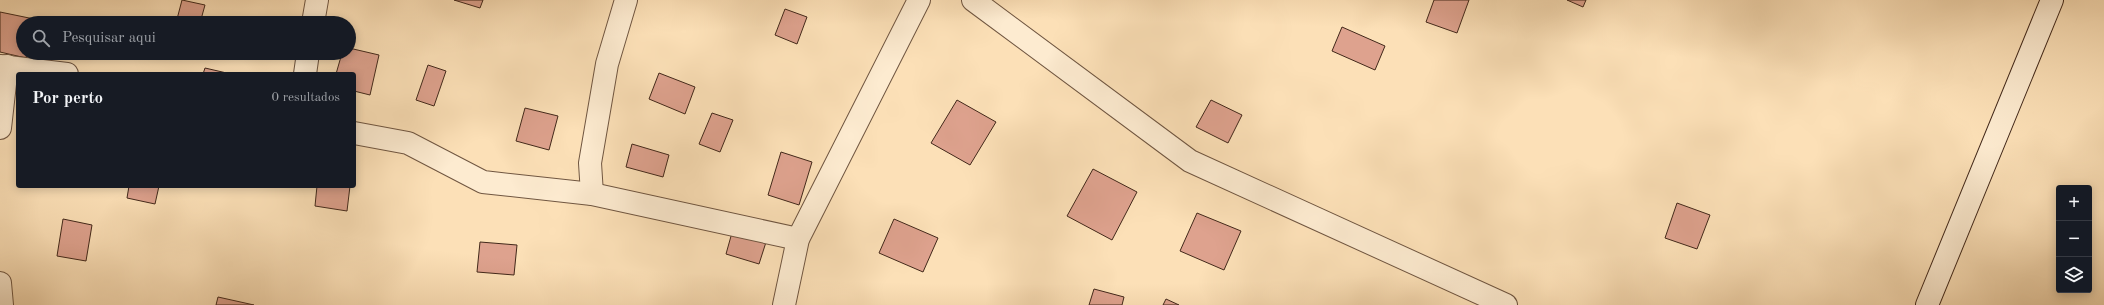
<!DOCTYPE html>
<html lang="pt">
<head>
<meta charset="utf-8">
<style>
  :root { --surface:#171b24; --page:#242831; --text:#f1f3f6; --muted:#9ea1a6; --line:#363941 }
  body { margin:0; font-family:"Old Standard TT",serif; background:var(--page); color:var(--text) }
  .controls { position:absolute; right:12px; bottom:12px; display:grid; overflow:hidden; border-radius:4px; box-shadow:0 2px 10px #0003 }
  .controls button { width:36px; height:36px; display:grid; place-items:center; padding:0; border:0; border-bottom:1px solid var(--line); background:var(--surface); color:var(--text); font:20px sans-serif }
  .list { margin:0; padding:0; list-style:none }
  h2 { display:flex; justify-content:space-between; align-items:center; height:52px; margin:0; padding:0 16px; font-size:17px }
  h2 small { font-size:13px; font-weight:400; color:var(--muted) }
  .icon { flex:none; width:22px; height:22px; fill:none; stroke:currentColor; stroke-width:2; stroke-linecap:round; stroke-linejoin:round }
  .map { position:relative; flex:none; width:2104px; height:305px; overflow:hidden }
  .search { position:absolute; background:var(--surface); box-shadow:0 2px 10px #0003; left:16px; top:16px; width:340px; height:44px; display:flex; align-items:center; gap:10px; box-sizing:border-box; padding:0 14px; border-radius:22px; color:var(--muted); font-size:15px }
  .panel { position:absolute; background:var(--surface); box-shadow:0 2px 10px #0003; left:16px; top:72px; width:340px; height:116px; border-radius:4px }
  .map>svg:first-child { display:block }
  .building { fill:#dea28e; stroke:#42281a }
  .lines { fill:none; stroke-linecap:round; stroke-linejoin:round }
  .street-casing { stroke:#705641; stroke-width:24 }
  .secondary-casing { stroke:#42281a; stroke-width:24 }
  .street { stroke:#fdebd0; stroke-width:22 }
  .secondary { stroke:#fdebd0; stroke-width:22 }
</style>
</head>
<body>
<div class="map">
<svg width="2104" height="305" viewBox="0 0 2104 305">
  <rect width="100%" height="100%" fill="#fce0b7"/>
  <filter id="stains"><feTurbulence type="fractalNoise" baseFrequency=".005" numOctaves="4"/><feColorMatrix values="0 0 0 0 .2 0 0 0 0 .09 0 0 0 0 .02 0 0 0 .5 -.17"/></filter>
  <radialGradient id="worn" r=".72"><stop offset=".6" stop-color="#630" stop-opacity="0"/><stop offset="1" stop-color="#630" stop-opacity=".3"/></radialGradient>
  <g class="building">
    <path d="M182 0 205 5 200 23H176Z"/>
    <path d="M454 0H483L480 8Z"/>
    <path d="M1434 0H1469L1457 33 1426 22Z"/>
    <path d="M1567 0H1586L1583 7Z"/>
    <path d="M785 9 807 17 797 44 775 35Z"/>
    <path d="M0 12 34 19 33 23H23V53H27L26 58 0 52Z"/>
    <path d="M1342 27 1385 46 1375 70 1332 51Z"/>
    <path d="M349 48 379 55 370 95 354 91V74H336L342 53H349Z"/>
    <path d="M428 65 446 71 434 106 416 100Z"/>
    <path d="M205 68 231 74H203Z"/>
    <path d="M659 73 695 87 685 114 649 99Z"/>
    <path d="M957 100 996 122 970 165 931 143Z"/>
    <path d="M1211 100 1242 115 1228 143 1196 127Z"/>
    <path d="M525 108 558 116 549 150 516 141Z"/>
    <path d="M712 113 733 120 720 152 699 144Z"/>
    <path d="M632 144 669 155 663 177 626 167Z"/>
    <path d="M781 152 812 162 799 205 768 195Z"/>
    <path d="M1093 169 1137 192 1112 240 1067 216Z"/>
    <path d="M129 186H159L155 204 127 198Z"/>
    <path d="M317 186H350L347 211 315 206Z"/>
    <path d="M1677 203 1710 215 1697 249 1665 238Z"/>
    <path d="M1197 213 1241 231 1224 270 1180 251Z"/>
    <path d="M63 219 92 225 86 261 57 256Z"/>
    <path d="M894 219 938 238 923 272 879 253Z"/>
    <path d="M733 229 767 239 759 264 726 254Z"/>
    <path d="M480 242 517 245 514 275 477 272Z"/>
    <path d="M1094 289 1124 297 1122 305H1089Z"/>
    <path d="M218 297 254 305H216Z"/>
    <path d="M1166 299 1179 305H1163Z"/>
  </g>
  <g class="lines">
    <defs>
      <g id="street">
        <path d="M973 0 1190 161 1506 305"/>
        <path d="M313 23 317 0"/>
        <path d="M0 66 67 74"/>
        <path d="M305 74 308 53"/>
        <path d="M0 128 7 66"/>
        <path d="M354 133 408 143 483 182 592 194 798 239"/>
        <path d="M592 194 590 163 607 64 626 0"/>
        <path d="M0 283 2 305"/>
        <path d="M784 305 798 239 919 0"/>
      </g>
      <path id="secondary" d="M1927 305 2052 0"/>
    </defs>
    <use href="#street" class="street-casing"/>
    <use href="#secondary" class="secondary-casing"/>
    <use href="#street" class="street"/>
    <use href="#secondary" class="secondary"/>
  </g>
  <rect width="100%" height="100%" filter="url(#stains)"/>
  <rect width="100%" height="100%" fill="url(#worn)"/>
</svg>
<div class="controls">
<button>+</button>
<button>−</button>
<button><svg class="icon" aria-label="layers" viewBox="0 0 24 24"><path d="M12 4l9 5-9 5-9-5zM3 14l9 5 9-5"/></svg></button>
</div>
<div class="search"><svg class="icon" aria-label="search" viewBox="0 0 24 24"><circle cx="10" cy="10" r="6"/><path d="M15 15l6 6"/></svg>Pesquisar aqui</div>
<section class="panel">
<h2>Por perto<small>0 resultados</small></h2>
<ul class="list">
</ul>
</section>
</div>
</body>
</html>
